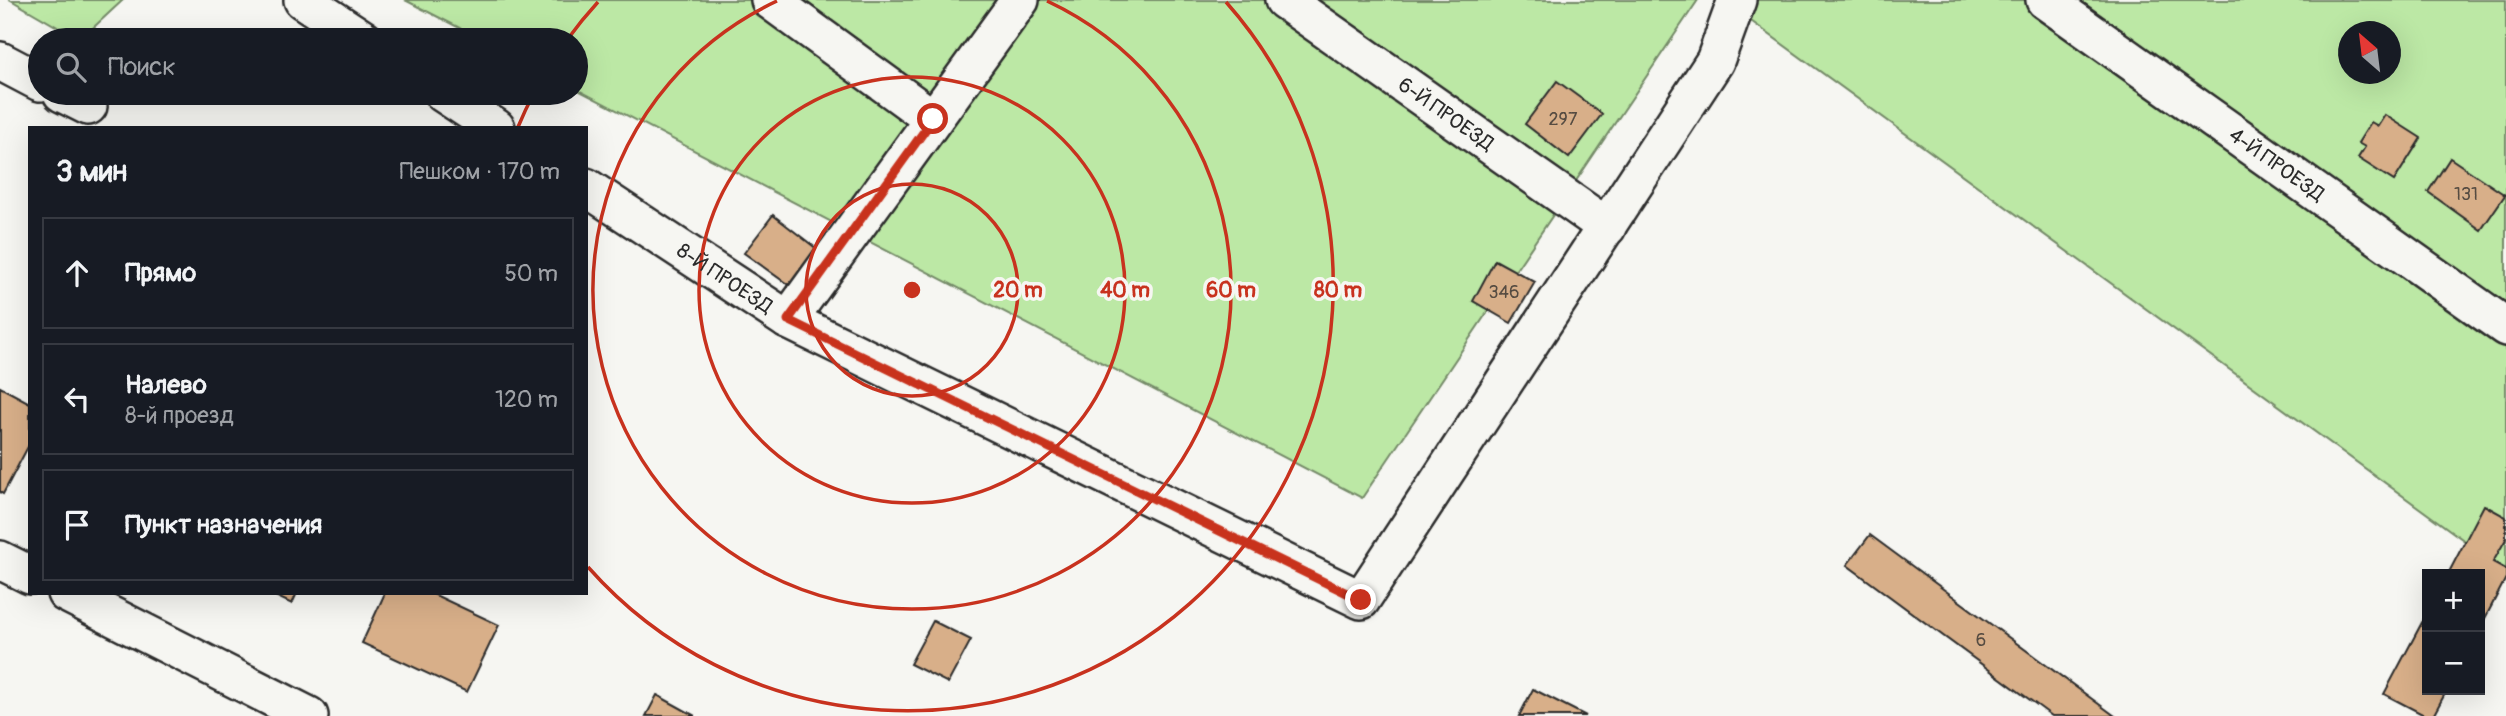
<!DOCTYPE html>
<html lang="ru">
<head>
<meta charset="utf-8">
<style>
  :root { --surface:#171b24; --page:#20242c; --text:#f1f3f6; --muted:#9ea1a6; --line:#363941 }
  body { margin:0; font-family:Pangolin,sans-serif; background:var(--page); color:var(--text) }
  .controls { position:absolute; right:21px; bottom:21px; display:grid; overflow:hidden; border-radius:0px; box-shadow:0 7px 28px #0002 }
  .controls button { width:63px; height:63px; display:grid; place-items:center; padding:0; border:0; border-bottom:2px solid var(--line); background:var(--surface); color:var(--text); font:35px sans-serif }
  .compass { position:absolute; left:2338px; top:21px; width:63px; height:63px; border-radius:50%; background:var(--surface); box-shadow:0 7px 28px #0002; rotate:332deg }
  .stop { position:absolute; width:21px; height:21px; margin:-16px; border:5px solid #c8321e; border-radius:50%; background:#fff }
  .stop.end { background:#c8321e; border-color:#fff; box-shadow:0 2px 7px #0008 }
  .list { margin:0; padding:0; list-style:none }
  h2 { display:flex; justify-content:space-between; align-items:center; height:91px; margin:0; padding:0 28px; font-size:30px }
  h2 small { font-size:23px; font-weight:400; color:var(--muted) }
  .list li { display:grid; grid-template-columns:46px 1fr auto; gap:21px; align-items:center; box-sizing:border-box; height:112px; margin:0 14px 14px; padding:0 14px; border:2px solid var(--line); border-radius:0px }
  .list b { display:block; font-size:26px; white-space:nowrap }
  .list p { margin:0; font-size:23px; white-space:nowrap; color:var(--muted) }
  .list em { font-size:23px; font-style:normal; color:var(--muted) }
  .icon { flex:none; width:38px; height:38px; fill:none; stroke:currentColor; stroke-width:2; stroke-linecap:round; stroke-linejoin:round }
  .map { position:relative; flex:none; width:2506px; height:716px; overflow:hidden }
  .search { position:absolute; background:var(--surface); box-shadow:0 7px 28px #0002; left:28px; top:28px; width:560px; height:77px; display:flex; align-items:center; gap:18px; box-sizing:border-box; padding:0 24px; border-radius:38px; color:var(--muted); font-size:26px }
  .panel { position:absolute; background:var(--surface); box-shadow:0 7px 28px #0002; left:28px; top:126px; width:560px; height:469px; border-radius:0px }
  .map>svg:first-child { display:block }
  .green { fill:#bce8a5; stroke:#748a68; stroke-width:2; fill-rule:evenodd }
  .building { fill:#d8af89; stroke:#2b2b2b; stroke-width:2 }
  .lines { fill:none; stroke-linecap:round; stroke-linejoin:round }
  .minor-casing { stroke:#2b2b2b; stroke-width:42 }
  .minor { stroke:#f6f6f2; stroke-width:37 }
  .route { stroke:#c8321e; stroke-width:9 }
  .ring { fill:none; stroke:#c8321e; stroke-width:3.5 }
  .labels { text-anchor:middle; dominant-baseline:central; stroke-width:7; stroke-linejoin:round; paint-order:stroke }
  .number-label { font-size:18px; fill:#564c42 }
  .street-label { font-size:21px; fill:#2b2b2b; stroke:#f6f6f2 }
  .centre { fill:#c8321e; stroke:#f6f6f2; stroke-width:3.5 }
  .ring-label { font-size:21px; text-anchor:middle; font-weight:bold; fill:#c8321e; stroke:#f6f6f2; stroke-width:7; stroke-linejoin:round; paint-order:stroke }
</style>
</head>
<body>
<div class="map">
<svg width="2506" height="716" viewBox="0 0 2506 716">
  <rect width="100%" height="100%" fill="#f6f6f2"/>
  <filter id="ink" filterUnits="userSpaceOnUse"><feTurbulence type="fractalNoise" baseFrequency=".0143" numOctaves="2"/><feDisplacementMap in="SourceGraphic" scale="14" xChannelSelector="R" yChannelSelector="G"/><feConvolveMatrix kernelMatrix="1 2 1 2 8 2 1 2 1" color-interpolation-filters="sRGB"/></filter>
  <g filter="url(#ink)">
    <g class="green">
      <path d="M11 0H123L80 40Z"/>
      <path d="M405 0H1698L1362 498 576 89V40H483Z"/>
      <path d="M1722 0H2506V571ZM2348 32H2390V74H2348Z"/>
    </g>
    <g class="building">
      <path d="M1557 81 1602 114 1569 158 1525 124Z"/>
      <path d="M2385 115 2421 138 2394 181 2358 158 2365 147 2358 143 2371 122 2378 126Z"/>
      <path d="M2450 158 2505 195 2481 230 2428 192Z"/>
      <path d="M773 215 817 249 790 286 744 253Z"/>
      <path d="M1495 260 1535 282 1511 323 1473 301Z"/>
      <path d="M0 387 30 403V443L3 494 0 492Z"/>
      <path d="M2484 505 2506 517V539L2493 562 2506 569V578L2480 628V574H2448Z"/>
      <path d="M1870 535 2115 716H2052L1847 565Z"/>
      <path d="M269 593H297L292 604Z"/>
      <path d="M385 593H431L499 625 467 692 362 643Z"/>
      <path d="M2427 613V690H2447L2433 716H2426L2384 694Z"/>
      <path d="M933 621 971 640 948 683 910 664Z"/>
      <path d="M1533 689 1586 716H1519Z"/>
      <path d="M657 695 695 716H646Z"/>
    </g>
    <g class="lines">
      <defs>
        <g id="minor">
          <path d="M303 0 364 40"/>
          <path d="M770 0 933 119"/>
          <path id="s1" d="M1284 0 1607 227"/>
          <path id="s2" d="M2045 0 2506 327"/>
          <path d="M0 61 40 82"/>
          <path d="M62 93 88 106"/>
          <path d="M443 93 496 128"/>
          <path id="s3" d="M586 187 788 320 1361 600 1715 61 1737 0"/>
          <path d="M788 320 1020 0"/>
          <path d="M0 560 30 575"/>
          <path d="M66 593 309 716"/>
        </g>
      </defs>
      <use href="#minor" class="minor-casing"/>
      <use href="#minor" class="minor"/>
    </g>
  </g>
  <g class="lines" filter="url(#ink)">
    <path class="route" d="M933 119 788 320 1361 600"/>
  </g>
  <g class="ring">
    <circle cx="912" cy="290" r="106"/>
    <circle cx="912" cy="290" r="213"/>
    <path d="M1047 1A319 319 0 1 1 777 1"/>
    <path d="M518 127A426 426 0 0 1 534 93M567 40A426 426 0 0 1 598 2M1226 2A426 426 0 1 1 588 567"/>
  </g>
  <g class="labels">
    <g class="number-label">
      <text x="1563" y="119">297</text>
      <text x="2466" y="194">131</text>
      <text x="1504" y="292">346</text>
      <text x="1981" y="640">6</text>
    </g>
    <g class="street-label">
      <text stroke="none"><textPath href="#s1" startOffset="198">6-Й ПРОЕЗД</textPath></text>
      <text stroke="none"><textPath href="#s2" startOffset="284">4-Й ПРОЕЗД</textPath></text>
      <text stroke="none"><textPath href="#s3" startOffset="166">8-Й ПРОЕЗД</textPath></text>
    </g>
  </g>
  <circle cx="912" cy="290" r="10" class="centre"/>
  <g class="ring-label">
    <text x="1018" y="297">20 m</text>
    <text x="1125" y="297">40 m</text>
    <text x="1231" y="297">60 m</text>
    <text x="1338" y="297">80 m</text>
  </g>
</svg>
<div class="controls">
<button>+</button>
<button>−</button>
</div>
<svg class="compass" viewBox="-18 -18 36 36"><path d="M0-13l5 13h-10z" fill="#e53935"/><path d="M0 13l5-13h-10z" fill="#9ea1a6"/></svg>
<div class="stop" style="left:933px;top:119px"></div>
<div class="stop end" style="left:1361px;top:600px"></div>
<div class="search"><svg class="icon" aria-label="search" viewBox="0 0 24 24"><circle cx="10" cy="10" r="6"/><path d="M15 15l6 6"/></svg>Поиск</div>
<section class="panel">
<h2>3 мин<small>Пешком · 170 m</small></h2>
<ul class="list">
<li><svg class="icon" aria-label="ahead" viewBox="0 0 24 24"><path d="M12 20V5M6 11l6-6 6 6"/></svg><div><b>Прямо</b></div><em>50 m</em></li>
<li><svg class="icon" aria-label="left" viewBox="0 0 24 24"><path d="M17 20v-9H6M10 6l-5 5 5 5"/></svg><div><b>Налево</b><p>8-й проезд</p></div><em>120 m</em></li>
<li><svg class="icon" aria-label="arrive" viewBox="0 0 24 24"><path d="M6 21V4h12l-3 4 3 4H6"/></svg><div><b>Пункт назначения</b></div></li>
</ul>
</section>
</div>
</body>
</html>
